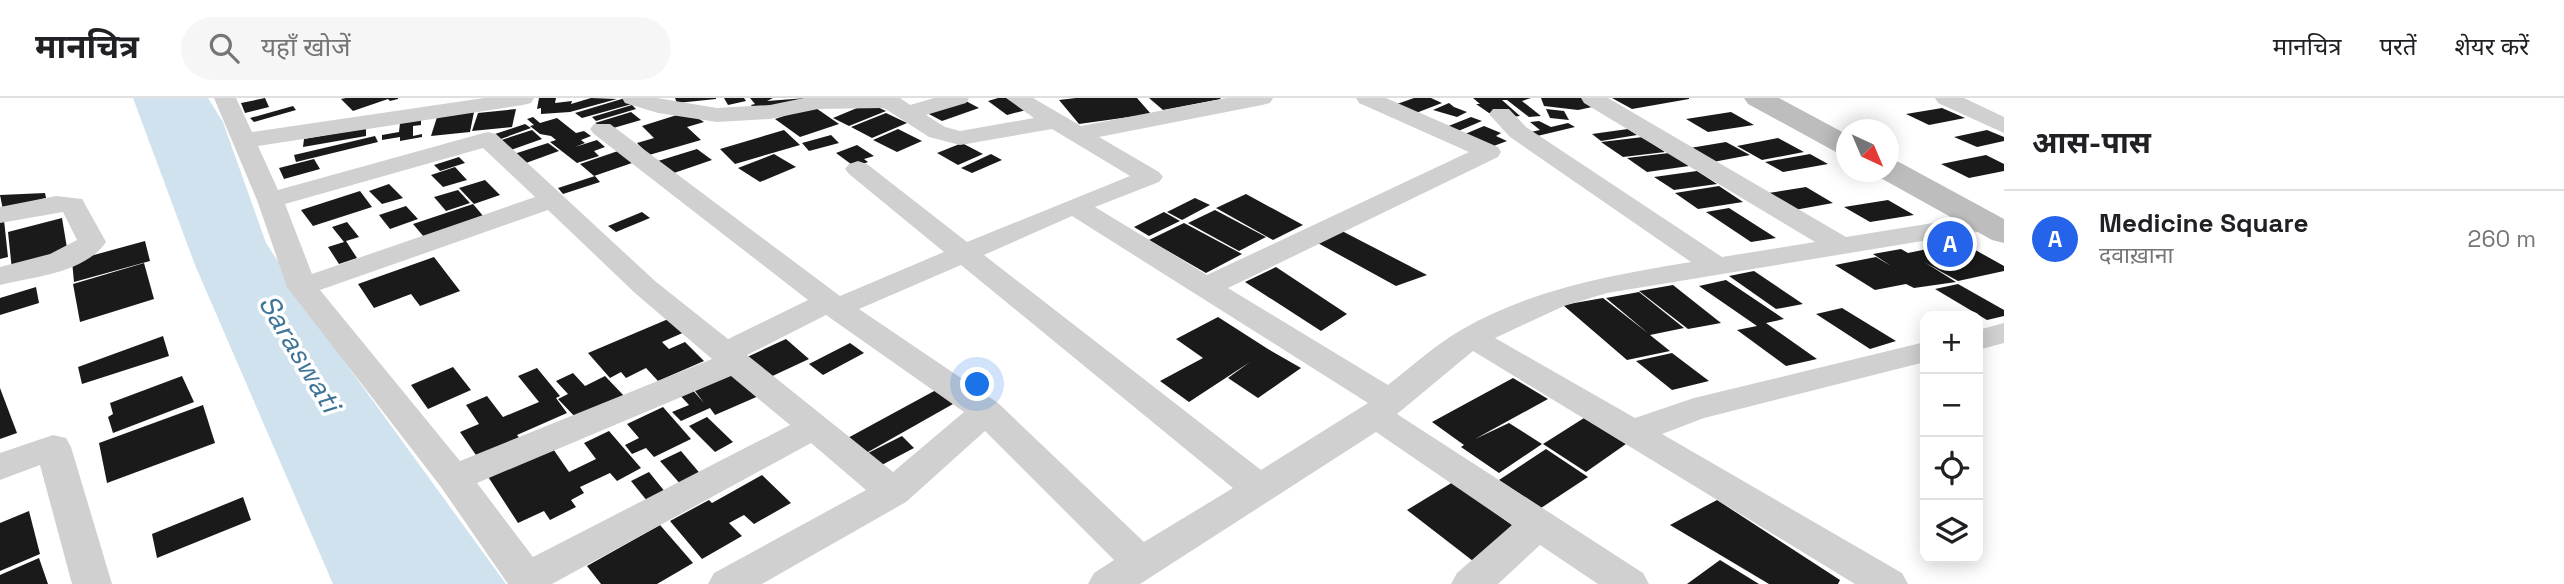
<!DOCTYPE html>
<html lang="hi">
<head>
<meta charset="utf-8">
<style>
  :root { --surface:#fff; --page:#f6f6f6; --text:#202124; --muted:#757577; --line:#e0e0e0; --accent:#2563eb }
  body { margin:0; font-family:"Space Grotesk","Noto Sans Devanagari",sans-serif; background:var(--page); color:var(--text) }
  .controls { position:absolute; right:21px; bottom:21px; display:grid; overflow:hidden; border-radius:14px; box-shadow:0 4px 18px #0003 }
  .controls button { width:63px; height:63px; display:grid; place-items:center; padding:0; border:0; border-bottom:2px solid var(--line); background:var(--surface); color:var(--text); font:35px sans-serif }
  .compass { position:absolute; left:1836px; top:21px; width:63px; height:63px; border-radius:50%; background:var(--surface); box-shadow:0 4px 18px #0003; rotate:136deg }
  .you { position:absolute; left:978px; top:287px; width:24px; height:24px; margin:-18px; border:5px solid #fff; border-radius:50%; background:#1a73e8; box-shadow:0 0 0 10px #1a73e833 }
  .badge { display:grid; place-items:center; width:46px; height:46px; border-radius:50%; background:var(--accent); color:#fff; font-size:23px; font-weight:700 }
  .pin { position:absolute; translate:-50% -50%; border:4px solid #fff; box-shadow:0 2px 7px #0006 }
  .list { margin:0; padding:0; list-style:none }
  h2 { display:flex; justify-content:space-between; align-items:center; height:91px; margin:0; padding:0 28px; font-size:30px }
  h2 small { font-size:23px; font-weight:400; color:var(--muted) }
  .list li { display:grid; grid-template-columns:46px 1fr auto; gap:21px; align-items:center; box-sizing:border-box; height:98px; padding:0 28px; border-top:2px solid var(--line) }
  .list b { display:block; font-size:26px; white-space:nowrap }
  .list p { margin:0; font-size:23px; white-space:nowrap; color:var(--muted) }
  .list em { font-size:23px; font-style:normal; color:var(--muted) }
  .icon { flex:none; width:38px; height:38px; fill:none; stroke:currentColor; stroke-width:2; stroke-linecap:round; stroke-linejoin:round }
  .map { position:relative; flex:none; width:2004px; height:486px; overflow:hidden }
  header { display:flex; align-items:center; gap:42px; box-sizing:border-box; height:98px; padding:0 35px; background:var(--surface); border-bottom:2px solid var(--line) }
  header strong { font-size:33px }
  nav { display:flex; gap:38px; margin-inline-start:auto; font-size:24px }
  .search { width:490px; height:63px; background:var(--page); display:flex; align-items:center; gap:18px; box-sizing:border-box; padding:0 24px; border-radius:38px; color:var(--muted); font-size:26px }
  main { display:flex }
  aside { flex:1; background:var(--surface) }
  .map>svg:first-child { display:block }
  .water { fill:#cfe2ee }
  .building { fill:#1a1a1a }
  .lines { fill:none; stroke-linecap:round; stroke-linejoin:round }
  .street { fill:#d0d0d0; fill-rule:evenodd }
  .secondary { fill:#bdbdbd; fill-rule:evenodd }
  .labels { text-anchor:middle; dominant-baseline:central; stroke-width:7; stroke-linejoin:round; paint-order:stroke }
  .water-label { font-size:28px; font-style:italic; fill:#3f7597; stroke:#fff }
</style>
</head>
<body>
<header>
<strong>मानचित्र</strong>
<div class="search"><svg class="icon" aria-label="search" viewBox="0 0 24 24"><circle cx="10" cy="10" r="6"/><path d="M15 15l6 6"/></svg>यहाँ खोजें</div>
<nav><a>मानचित्र</a><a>परतें</a><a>शेयर करें</a></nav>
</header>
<main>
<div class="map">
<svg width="2004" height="486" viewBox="0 0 2004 486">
  <rect width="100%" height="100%" fill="#fff"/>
  <path class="water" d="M133 0H208L223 24 266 145 344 263 506 486H333L195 167Z"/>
  <g class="building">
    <path d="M265 0 269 9 245 15 241 5Z"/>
    <path d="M346 0H398V1L390 3 388 1 353 13 341 1Z"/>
    <path d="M539 0H556L555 5 572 3 571 6 591 0 617 1 570 14 541 16V10L537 11Z"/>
    <path d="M625 0 632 6 582 20 575 15Z"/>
    <path d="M675 0H716V1L677 5Z"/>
    <path d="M724 0H744L746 3 728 7Z"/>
    <path d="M750 0H773L767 3 806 0 756 14 751 7 755 6Z"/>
    <path d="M998 0H1009L1026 12 1007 17 988 3Z"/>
    <path d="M1076 0H1137L1151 16 1079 26 1059 2Z"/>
    <path d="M1149 0H1220L1221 1 1163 12Z"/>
    <path d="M1414 0H1431L1442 5 1416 15 1397 6Z"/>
    <path d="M1473 0H1531L1522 3 1541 18 1529 19 1507 2H1502L1520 18 1511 19 1505 14 1489 15 1476 6H1480Z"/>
    <path d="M1541 0H1585L1597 8 1578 12 1544 8Z"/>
    <path d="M1612 0H1689V1L1632 11Z"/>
    <path d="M964 2 979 10 942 23 927 15Z"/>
    <path d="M869 5 886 13 849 28 833 20Z"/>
    <path d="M1449 5 1454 9 1467 14 1457 19 1433 12Z"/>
    <path d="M632 7 636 11 596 23 592 19Z"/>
    <path d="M293 8 296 12 254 24 250 20Z"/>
    <path d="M813 8 839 26 800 39 775 21Z"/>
    <path d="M1942 10 1965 20 1929 27 1906 16Z"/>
    <path d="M516 11 512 29 472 33 478 15Z"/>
    <path d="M1546 11 1564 13 1569 22 1550 20Z"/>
    <path d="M474 14 470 34 431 38 437 19Z"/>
    <path d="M631 14 641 22 610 31 604 26 599 27 595 25Z"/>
    <path d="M1731 14 1754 27 1708 34 1686 21Z"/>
    <path d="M886 15 907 25 872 40 851 29Z"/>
    <path d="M680 16 696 19 704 24 687 29 701 42 649 57 637 45 654 40 642 28Z"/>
    <path d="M533 19 540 25 557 20 576 35 584 33 591 38 581 42 585 45 575 49 597 42 605 49 594 53 599 58 577 65 550 44 556 42 551 38 540 36 530 28 534 27 527 21Z"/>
    <path d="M1471 19 1482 23 1456 34 1446 29Z"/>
    <path d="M421 22V27L413 28V38L422 36V39L400 43V39L382 42V37L399 34 400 25Z"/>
    <path d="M1539 23 1551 29 1568 25 1575 29 1533 39 1526 35 1540 32 1530 24Z"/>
    <path d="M525 26 531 30 498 42 492 37Z"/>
    <path d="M1484 28 1501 35 1496 38 1507 43 1491 49 1465 36Z"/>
    <path d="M366 30V38L303 49 304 41Z"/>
    <path d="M898 31 922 43 897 54 873 42Z"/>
    <path d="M1628 31 1637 37 1601 43 1592 36Z"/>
    <path d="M532 32 542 41 508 53 495 44Z"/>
    <path d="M784 32 800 47 735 66 720 51Z"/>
    <path d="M1987 32 2004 39V43L1977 49 1954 39Z"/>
    <path d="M831 37 839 45 809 53 802 45Z"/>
    <path d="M375 38 378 44 296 64 294 57Z"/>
    <path d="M1643 39 1665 54 1623 59 1601 44Z"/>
    <path d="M1778 40 1804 54 1762 62 1737 48Z"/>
    <path d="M1726 44 1750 57 1713 64 1690 50Z"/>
    <path d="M548 45 559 53 526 65 514 56Z"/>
    <path d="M962 45 983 56 958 67 937 55Z"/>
    <path d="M857 47 874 58 864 61 868 64 855 69 836 55Z"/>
    <path d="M697 51 712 62 671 76 658 63Z"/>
    <path d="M618 53 632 65 594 78 580 66Z"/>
    <path d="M1669 55 1689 68 1647 74 1627 60Z"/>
    <path d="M774 56 796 69 760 84 738 70Z"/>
    <path d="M991 56 1002 62 972 75 961 70Z"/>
    <path d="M1810 56 1828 66 1783 74 1765 64Z"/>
    <path d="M1986 57 2004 66V73L1969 80 1941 66Z"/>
    <path d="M459 59 465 65 440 73 434 67Z"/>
    <path d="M314 61 320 71 284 81 279 70Z"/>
    <path d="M455 69 467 82 443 89 431 77Z"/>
    <path d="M1697 73 1717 86 1674 92 1654 79Z"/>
    <path d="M595 78 600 84 563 96 558 90Z"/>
    <path d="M485 82 500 97 474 106 459 90Z"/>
    <path d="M389 86 403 100 382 106 369 93Z"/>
    <path d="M1719 88 1743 104 1698 111 1675 95Z"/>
    <path d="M1806 89 1833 105 1789 113 1762 96Z"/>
    <path d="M458 92 470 105 446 113 434 99Z"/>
    <path d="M360 93 372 109 313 128 301 112Z"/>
    <path d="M45 95 46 100 3 112 0 97Z"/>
    <path d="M1246 96 1303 127 1273 142 1216 110Z"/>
    <path d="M1195 100 1210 107 1182 122 1167 114Z"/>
    <path d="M1888 102 1914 117 1870 124 1844 109Z"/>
    <path d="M473 106 484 119 424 139 413 126Z"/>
    <path d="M406 108 418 121 390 131 379 117Z"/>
    <path d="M1729 110 1776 140 1751 144 1706 114Z"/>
    <path d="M1215 112 1266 139 1239 153 1188 125Z"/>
    <path d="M642 114 650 120 616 134 608 128Z"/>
    <path d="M1164 114 1180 123 1149 138 1134 129Z"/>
    <path d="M62 120 68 156 12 172 8 134Z"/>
    <path d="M4 122 8 159 0 161V123Z"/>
    <path d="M347 124 359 139 346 143 357 160 339 166 328 149 344 144 332 129Z"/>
    <path d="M1184 125 1242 156 1206 175 1149 142Z"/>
    <path d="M1340 132 1427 177 1396 188 1316 144Z"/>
    <path d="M145 143 150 163 74 184 72 163Z"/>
    <path d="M1961 144 2004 168V173L1958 183 1924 164 1956 184 1914 190 1906 186 1875 192 1835 167 1876 159 1891 168 1873 156 1901 151 1908 155Z"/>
    <path d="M434 159 460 193 420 208 411 196 374 210 358 186Z"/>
    <path d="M144 165 154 201 80 224 73 186Z"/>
    <path d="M1276 169 1347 216 1321 233 1245 184Z"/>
    <path d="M1754 173 1803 206 1776 211 1729 178Z"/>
    <path d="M1726 182 1784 221 1766 225 1817 261 1786 268 1737 232 1757 228 1699 188Z"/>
    <path d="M1958 186 2004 212V218L1987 222 1935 191Z"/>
    <path d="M1673 187 1721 225 1688 231 1639 193Z"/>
    <path d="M36 189 39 205 0 217V200Z"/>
    <path d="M1639 194 1684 230 1650 237 1670 253 1627 262 1563 207 1603 200 1649 236 1606 200Z"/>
    <path d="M1842 210 1896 243 1870 251 1816 216Z"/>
    <path d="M673 219 687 233 662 244 669 251 685 244 704 263 658 283 646 270 626 280 621 274 610 280 588 255Z"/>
    <path d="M1218 219 1268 251 1301 270 1258 300 1228 280 1250 264 1189 304 1160 283 1203 260 1176 241Z"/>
    <path d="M163 238 169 258 82 286 78 269Z"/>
    <path d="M786 241 809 261 766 281 745 260Z"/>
    <path d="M850 245 864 255 823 277 809 266Z"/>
    <path d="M1672 255 1709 283 1672 292 1636 263Z"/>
    <path d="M453 269 471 292 428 311 411 287Z"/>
    <path d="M537 270 560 298 556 300 567 315 517 337 520 341 478 360 460 334 479 326 466 307 487 298 503 319 539 304 518 278Z"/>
    <path d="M737 270 761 297 715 317 710 310 681 323 672 314 689 307 678 295 690 289 704 305 692 289Z"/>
    <path d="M573 275 585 288 605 278 626 300 579 323 558 301 568 296 556 283Z"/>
    <path d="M182 278 194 304 113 335 108 319 113 316 110 305Z"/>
    <path d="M1513 280 1548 301 1475 341 1509 325 1542 346 1499 375 1461 349 1464 347 1432 324Z"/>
    <path d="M0 290 17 335 0 341Z"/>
    <path d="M936 292 953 306 861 358 844 342Z"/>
    <path d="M203 307 215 345 107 385 99 345Z"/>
    <path d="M663 309 691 341 654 359 646 350 632 356 625 347 639 340 627 326Z"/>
    <path d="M707 319 733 344 715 354 689 328Z"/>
    <path d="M1584 320 1626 346 1586 374 1543 346Z"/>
    <path d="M609 333 641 370 617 383 610 375 580 389 584 395 571 402 576 409 550 422 544 413 518 425 485 374 549 345 569 374 596 361 584 345Z"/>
    <path d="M902 338 914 350 876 370 864 357Z"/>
    <path d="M1546 351 1588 379 1541 410 1499 382Z"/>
    <path d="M681 353 703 379 683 389 660 363Z"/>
    <path d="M649 374 670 400 652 409 631 383Z"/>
    <path d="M762 377 791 405 754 426 744 417 729 425 742 438 702 461 670 423 709 402 712 405Z"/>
    <path d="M1453 384 1519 432 1473 463 1407 412Z"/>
    <path d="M243 399 251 422 157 460 152 436Z"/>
    <path d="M1717 402 1840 482 1838 486H1769L1670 427Z"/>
    <path d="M29 413 40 456 0 473V425Z"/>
    <path d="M660 427 693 465 657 486H601L587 468Z"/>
    <path d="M39 460 48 486H0V477Z"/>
    <path d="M1720 462 1759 486H1687Z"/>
  </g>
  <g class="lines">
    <g class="street">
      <path d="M214 0H236L252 34 484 0H534L531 5 523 7 258 48 278 92 480 36 488 34 496 36 655 183 728 241 808 202 594 36 590 31 594 26H610L840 198 944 154 849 76 845 71 849 66 858 63 867 66 967 144 1130 78 1052 31 960 47 929 39 884 10 818 11 770 21 717 24 658 15 625 5 622 0H657L717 10 770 7 804 0H900L910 7 934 0H969L966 5 926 17 945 29 960 33 1034 20 1006 0H1033L1081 28 1227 0H1273L1270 5 1262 7 1099 39 1159 74 1163 79 1159 84 1095 109 1207 177 1469 54 1359 5 1356 0H1386L1498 49 1501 54 1498 59 1228 190 1388 287C1411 269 1435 247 1461 232 1532 191 1611 177 1691 164L1510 39 1489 16 1493 11H1509L1526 29 1722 159 1815 144 1584 5 1581 0H1608L1846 139 1983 117 1993 119 1997 125 1993 131 1983 133 1607 195 1564 208 1495 240 1635 320 1694 300 1925 244V264L1704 320 1662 336 1902 475 1908 486H1855L1473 253 1397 316 1643 475 1649 486H1598L1540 447 1498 486H1451L1457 475 1512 427 1376 334 1140 486H1088L1094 475 1114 462 985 333 906 404 762 486H708L714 475 866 392 811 345 552 486H508L441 389 287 189 257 102ZM483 50 535 99 312 176 285 106ZM548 112 635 195 712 261 460 363 320 192ZM1072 118 1368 305 1261 372 984 157ZM961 167 1233 390 1144 444 998 305 859 211ZM826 217 964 314 893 374 747 257ZM731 278 790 327 533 459 477 385Z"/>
      <path d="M1935 0H1964L2004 19V35L1938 5Z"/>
      <path d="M56 98 82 101 106 144C85 175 33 179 0 187V169L50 156 77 142 63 114 0 125V109Z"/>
      <path d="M2004 225V245L1978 252V232Z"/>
      <path d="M53 337 66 340 71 349 112 486H72L40 367 0 382V355Z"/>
    </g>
    <g class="secondary">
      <path d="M1744 0H1779L1846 36V57L1836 54 1748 6Z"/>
      <path d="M1888 62 1899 64 2004 121V145L1992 142 1877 78 1874 74H1888Z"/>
    </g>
  </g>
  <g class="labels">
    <g class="water-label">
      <text transform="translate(300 255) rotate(59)">Saraswati</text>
    </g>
  </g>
</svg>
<div class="controls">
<button>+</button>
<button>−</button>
<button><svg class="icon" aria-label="locate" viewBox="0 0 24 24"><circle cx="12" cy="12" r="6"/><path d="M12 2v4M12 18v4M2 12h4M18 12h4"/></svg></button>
<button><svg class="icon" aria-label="layers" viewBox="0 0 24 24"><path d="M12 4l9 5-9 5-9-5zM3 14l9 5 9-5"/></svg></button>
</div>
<svg class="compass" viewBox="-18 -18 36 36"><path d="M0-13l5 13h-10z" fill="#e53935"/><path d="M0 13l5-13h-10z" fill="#757577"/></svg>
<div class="you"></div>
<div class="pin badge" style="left:1950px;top:146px">A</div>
</div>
<aside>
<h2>आस-पास<small></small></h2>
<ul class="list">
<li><span class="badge">A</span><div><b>Medicine Square</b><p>दवाख़ाना</p></div><em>260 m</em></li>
</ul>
</aside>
</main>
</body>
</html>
